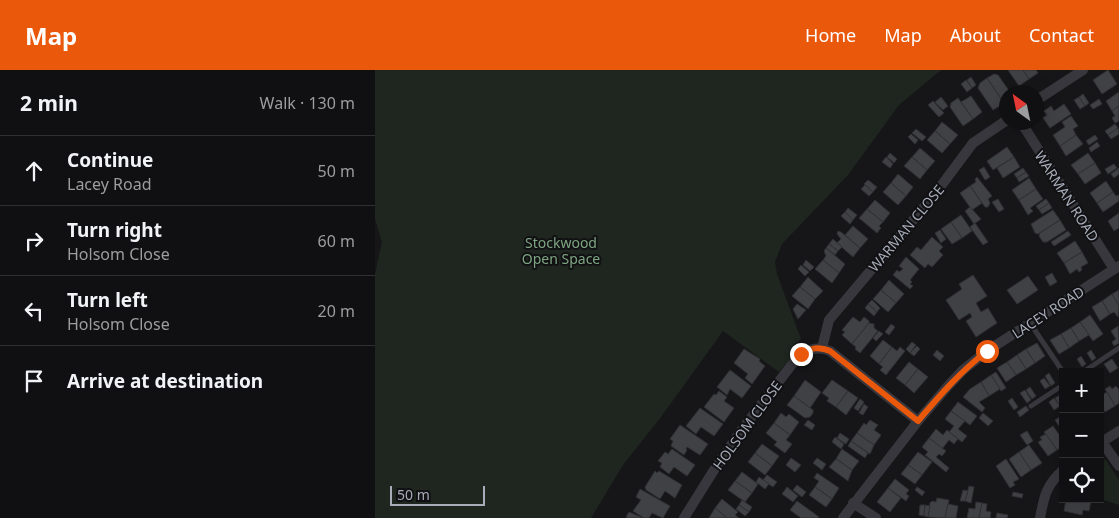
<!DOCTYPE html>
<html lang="en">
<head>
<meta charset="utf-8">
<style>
  :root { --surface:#101012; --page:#19191b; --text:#f1f3f6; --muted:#9c9d9f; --line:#303032; --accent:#ea580c }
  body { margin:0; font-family:"Noto Sans",sans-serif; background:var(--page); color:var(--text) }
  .controls { position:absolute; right:15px; bottom:15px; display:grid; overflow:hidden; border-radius:0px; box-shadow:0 5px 20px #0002 }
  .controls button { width:45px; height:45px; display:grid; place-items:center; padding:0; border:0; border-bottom:1px solid var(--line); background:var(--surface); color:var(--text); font:25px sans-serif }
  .compass { position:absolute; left:624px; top:15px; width:45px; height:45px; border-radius:50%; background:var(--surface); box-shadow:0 5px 20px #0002; rotate:327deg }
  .scale { position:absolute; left:15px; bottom:12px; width:95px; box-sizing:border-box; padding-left:5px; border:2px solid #a7acb9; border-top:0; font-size:14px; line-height:18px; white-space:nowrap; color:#a7acb9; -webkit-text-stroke:4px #111113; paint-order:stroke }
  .stop { position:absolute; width:15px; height:15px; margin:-11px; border:4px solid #ea580c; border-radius:50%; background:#fff }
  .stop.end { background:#ea580c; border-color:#fff; box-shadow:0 1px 5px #0008 }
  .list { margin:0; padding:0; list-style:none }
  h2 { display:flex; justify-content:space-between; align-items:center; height:65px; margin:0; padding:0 20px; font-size:21px }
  h2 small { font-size:16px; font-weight:400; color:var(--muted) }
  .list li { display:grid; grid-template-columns:32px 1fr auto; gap:15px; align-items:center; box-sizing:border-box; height:70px; padding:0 20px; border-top:1px solid var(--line) }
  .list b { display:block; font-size:19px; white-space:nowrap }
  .list p { margin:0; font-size:16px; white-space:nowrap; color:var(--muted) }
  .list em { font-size:16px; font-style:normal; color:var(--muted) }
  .icon { flex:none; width:28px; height:28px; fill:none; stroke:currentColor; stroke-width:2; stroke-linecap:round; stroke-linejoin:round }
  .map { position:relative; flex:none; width:744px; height:448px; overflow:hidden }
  header { display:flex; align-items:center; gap:30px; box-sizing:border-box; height:70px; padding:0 25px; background:var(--accent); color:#fff }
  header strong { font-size:24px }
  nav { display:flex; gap:28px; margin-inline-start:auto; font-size:18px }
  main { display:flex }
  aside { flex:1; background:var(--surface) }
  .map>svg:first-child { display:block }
  .green { fill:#1e261f }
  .building { fill:#404145; stroke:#303034 }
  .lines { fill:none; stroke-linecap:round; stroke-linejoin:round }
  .lane { stroke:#37373d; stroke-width:5 }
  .street { stroke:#37373d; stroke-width:10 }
  .route { stroke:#ea580c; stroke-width:6 }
  .labels { text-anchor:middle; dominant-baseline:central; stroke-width:4; stroke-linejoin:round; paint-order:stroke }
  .street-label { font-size:14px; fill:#a7acb9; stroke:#111113 }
  .park-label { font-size:14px; fill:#7ea582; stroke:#111113 }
</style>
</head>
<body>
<header>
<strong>Map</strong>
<nav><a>Home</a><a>Map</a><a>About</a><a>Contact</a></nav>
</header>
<main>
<aside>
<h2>2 min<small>Walk · 130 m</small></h2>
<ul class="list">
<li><svg class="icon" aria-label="ahead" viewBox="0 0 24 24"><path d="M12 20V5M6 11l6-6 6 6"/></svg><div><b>Continue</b><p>Lacey Road</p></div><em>50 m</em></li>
<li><svg class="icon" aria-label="right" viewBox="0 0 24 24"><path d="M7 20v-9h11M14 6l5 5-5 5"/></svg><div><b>Turn right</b><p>Holsom Close</p></div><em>60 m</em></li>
<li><svg class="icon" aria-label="left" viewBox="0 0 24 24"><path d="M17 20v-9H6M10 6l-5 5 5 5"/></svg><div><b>Turn left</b><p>Holsom Close</p></div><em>20 m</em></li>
<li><svg class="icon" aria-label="arrive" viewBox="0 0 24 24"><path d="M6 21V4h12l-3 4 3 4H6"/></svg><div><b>Arrive at destination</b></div></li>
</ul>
</aside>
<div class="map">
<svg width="744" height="448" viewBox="0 0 744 448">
  <rect width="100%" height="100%" fill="#161618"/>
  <g class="green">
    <path d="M0 0H566L524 35 473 105 407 174 400 192 402 204 426 269 418 275 422 280 404 302 348 261 286 347 248 395 216 448H0V204L7 172 0 149Z"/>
    <path d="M725 388 731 390 744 410V435L725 429Z"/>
  </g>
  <g class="building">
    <path d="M633 0H648L654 9 644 16Z"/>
    <path d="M648 0H661L663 3 654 9Z"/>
    <path d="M733 0 742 14 727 24 718 10Z"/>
    <path d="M619 4 623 5 635 22H632V31L629 33 612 8Z"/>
    <path d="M596 7 601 15 597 18 592 10Z"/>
    <path d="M612 8 629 33 618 40 603 18 605 13Z"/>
    <path d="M591 10 597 18 592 22 586 14Z"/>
    <path d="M744 22V36L737 41 731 31Z"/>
    <path d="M708 24 714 33 710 36 704 27Z"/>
    <path d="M596 26 607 42 598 49 586 32Z"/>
    <path d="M566 27 573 36 568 40 560 32Z"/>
    <path d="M704 27 710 36 705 39 699 30Z"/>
    <path d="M583 28 598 49 588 56 575 37 576 33Z"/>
    <path d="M724 29 727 34 718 39 715 35Z"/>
    <path d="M558 31 569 43 564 47 553 35Z"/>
    <path d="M689 34 696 44 675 58 668 48 672 45 669 41 676 36 679 41Z"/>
    <path d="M744 36V51L740 53 737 48 740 46 737 41Z"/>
    <path d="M696 46 703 56 698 59 701 65 685 76 678 65 690 57 687 52Z"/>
    <path d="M567 52 583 65 575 74 560 61Z"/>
    <path d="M740 54 743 58 733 65 730 61Z"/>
    <path d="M743 58 744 64 736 69 733 65Z"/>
    <path d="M541 59 551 67 547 71 537 63Z"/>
    <path d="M560 61 575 74 567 83 552 70Z"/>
    <path d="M536 64 543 70 540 74 533 67Z"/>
    <path d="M701 65 708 74 691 86 685 76Z"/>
    <path d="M720 65 723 69 714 75 711 71Z"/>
    <path d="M722 72 725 76 716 82 714 78Z"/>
    <path d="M632 77 639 87 618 100 612 91Z"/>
    <path d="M545 78 560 91 552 100 537 87Z"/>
    <path d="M515 83 522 89 519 93 512 87Z"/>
    <path d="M713 83 720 93 703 104 696 95Z"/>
    <path d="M511 87 518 94 515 98 507 92Z"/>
    <path d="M537 87 552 100 545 109 529 96Z"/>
    <path d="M639 87 645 97 628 108 622 98Z"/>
    <path d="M720 93 726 103 710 114 703 104Z"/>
    <path d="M739 94 742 98 733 104 730 99Z"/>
    <path d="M609 97 615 107 610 110 604 100Z"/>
    <path d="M648 98 651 102 642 108 639 104Z"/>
    <path d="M744 98V104L739 108 736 104Z"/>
    <path d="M651 102 654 106 644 112 642 108Z"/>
    <path d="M523 104 538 117 531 126 516 113Z"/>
    <path d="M602 107 617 126 613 129 615 133 613 137H610L595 116 601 112 600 109Z"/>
    <path d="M654 108 661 119 644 130 637 120Z"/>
    <path d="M493 110 502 117 498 122 489 114Z"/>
    <path d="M731 111 738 122 722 133 715 123Z"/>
    <path d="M516 113 531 126 523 135 508 122Z"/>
    <path d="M490 115 498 122 494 126 486 119Z"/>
    <path d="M595 116 607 133 597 140 585 123Z"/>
    <path d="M661 119 668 129 655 138 658 141 653 145 644 130Z"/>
    <path d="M738 122 741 126 744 125V131L728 142 722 133Z"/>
    <path d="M623 129 629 139 624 142 617 132Z"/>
    <path d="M671 129 674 133 664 140 661 136Z"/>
    <path d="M500 130 515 143 508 152 492 139Z"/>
    <path d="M674 133 677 138 667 144 664 140Z"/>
    <path d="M595 137 606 149 599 154 590 141Z"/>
    <path d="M473 138 482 145 478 150 470 142Z"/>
    <path d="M492 139 508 152 504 156 506 158 502 163 484 148Z"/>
    <path d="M678 140 685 150 663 164 660 163 656 154Z"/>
    <path d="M470 142 478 150 475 154 466 146Z"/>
    <path d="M744 143V158L739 161 733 151Z"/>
    <path d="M586 145 597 161 587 168 576 152Z"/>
    <path d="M685 150 691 160 672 172H668L664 166 665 163Z"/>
    <path d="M576 152 587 168 577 174 566 159Z"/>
    <path d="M600 153 613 172 608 175 595 157Z"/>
    <path d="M478 156 493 169 485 178 470 165Z"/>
    <path d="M565 160 571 169 566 173 560 163Z"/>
    <path d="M463 161 466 162 485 178 478 187 462 173 466 169 462 164Z"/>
    <path d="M693 161 696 165 679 176 676 172Z"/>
    <path d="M557 167 568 177 564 181 568 185 557 197 553 194 550 198 535 185 542 177 546 180Z"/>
    <path d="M458 169 467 177 463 181 454 174Z"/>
    <path d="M700 171 707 182 689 193 682 183Z"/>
    <path d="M454 174 463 181 460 185 451 178Z"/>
    <path d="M451 178 470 194 464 203 448 190 451 186 449 181Z"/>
    <path d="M707 182 713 193 706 197 707 200 704 202 702 199 695 204 689 193Z"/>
    <path d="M531 187 544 199 535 210 537 212 535 214 538 216 535 219 518 205 522 200 524 202 528 199 524 196Z"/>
    <path d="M431 190 439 197 435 201 428 195Z"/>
    <path d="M448 190 464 203 457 213 440 199Z"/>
    <path d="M426 195 434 202 430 206 423 199Z"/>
    <path d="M677 203 682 212 675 216 670 207Z"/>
    <path d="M598 205 612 226 601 233 606 242 613 238 622 253 601 267 591 251 597 247 595 243 584 250 571 230 587 219 584 214Z"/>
    <path d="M653 206 663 220 642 234 632 220Z"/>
    <path d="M433 207 448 221 440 229 425 217Z"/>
    <path d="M514 210 529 224 521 233 506 220Z"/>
    <path d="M425 217 440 229 433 239 417 226Z"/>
    <path d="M506 220 521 233 513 242 498 229Z"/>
    <path d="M744 220V236L737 224Z"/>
    <path d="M737 224 744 236 743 247 739 242 735 244 727 231Z"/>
    <path d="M497 230 505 238 502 242 493 234Z"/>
    <path d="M727 231 735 244 725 251 717 237Z"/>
    <path d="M422 234 431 240 423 249 418 239Z"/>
    <path d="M493 234 502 242 499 246 490 238Z"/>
    <path d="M715 245 728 264 718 271 705 252Z"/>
    <path d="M478 247 485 252 489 247 494 251V253L477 274 467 265 470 262 467 260Z"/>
    <path d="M705 252 714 265 704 271 696 258Z"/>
    <path d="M494 253 499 254V258L503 261 485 283 480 279 481 277 477 274Z"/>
    <path d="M516 254 520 257 514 265 510 262Z"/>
    <path d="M743 256 744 273 739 276 737 272 741 269 736 261Z"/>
    <path d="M696 258 704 271 694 278 686 264Z"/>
    <path d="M504 261 508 264 501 271 498 268Z"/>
    <path d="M686 264 694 278 684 284 675 270Z"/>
    <path d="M508 270 517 277 504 294 495 286Z"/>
    <path d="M537 272 541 275 535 283 531 279Z"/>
    <path d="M662 273 670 286 660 293 651 279Z"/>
    <path d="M542 276 545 279 539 286 535 283Z"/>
    <path d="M517 277 522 281 525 277 530 281 511 305 505 300 508 297 504 294Z"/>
    <path d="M369 279 385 289 384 291 390 296 377 314 370 308 373 304 359 293Z"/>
    <path d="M651 279 660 293 651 299 642 285Z"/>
    <path d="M562 280 569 286 565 291 558 285Z"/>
    <path d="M716 280 721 288 717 291 712 283Z"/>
    <path d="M642 285 651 299 641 305 632 292Z"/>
    <path d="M706 286 711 294 707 297 702 289Z"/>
    <path d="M737 289 743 298 735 303 729 294Z"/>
    <path d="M534 292 543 299 530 315 521 308Z"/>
    <path d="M632 292 641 305 631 312 622 298Z"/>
    <path d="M543 299 553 307 539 323 530 315Z"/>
    <path d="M355 300 376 316 367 328 355 319 352 325 342 317Z"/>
    <path d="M621 302 631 318 626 321 616 305Z"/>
    <path d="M674 303 680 313 676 316 670 306Z"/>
    <path d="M616 305 625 319 614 326 606 312Z"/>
    <path d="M669 308 675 316 670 319 665 311Z"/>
    <path d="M430 310 446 322 435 338 419 326Z"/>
    <path d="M457 310 473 321 461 337 452 331 454 328 447 323Z"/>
    <path d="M606 312 614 326 604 332 610 338 607 342 588 327 595 319Z"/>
    <path d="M735 316 737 319 741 316 744 320V333L740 336 730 319Z"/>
    <path d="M655 317 661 326 657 329 651 320Z"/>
    <path d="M650 320 656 330 652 333 645 323Z"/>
    <path d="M344 321 352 327 349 331 359 338 349 352 329 337 339 324 341 325Z"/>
    <path d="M473 321 483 328 471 345 461 337Z"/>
    <path d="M732 322 740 336 730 342 725 334V326Z"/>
    <path d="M685 325 688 329V334L685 336 680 328Z"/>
    <path d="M419 326 438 340V343L435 347 430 348 412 335Z"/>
    <path d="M637 328 643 337 639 340 633 331Z"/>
    <path d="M679 328 685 336 679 340 674 332Z"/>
    <path d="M485 329 489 332 483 341 479 338Z"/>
    <path d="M583 332 602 346 595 355 576 341Z"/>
    <path d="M489 334 493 337 488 345 484 343Z"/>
    <path d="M651 336 654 340 645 347 642 342Z"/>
    <path d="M325 338 348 354 339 366 326 357 321 364 311 356Z"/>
    <path d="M576 341 590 351 583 359 592 366 587 372 574 362 579 356 570 349Z"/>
    <path d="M406 343 411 347 414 344 424 352 415 365 399 353Z"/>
    <path d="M608 343 618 351 613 356 604 348Z"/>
    <path d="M688 345V362L680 350Z"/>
    <path d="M433 350 440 355 437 360 429 355Z"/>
    <path d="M495 350 503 355 499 360 506 365 499 375 482 363 489 353 491 355Z"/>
    <path d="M399 353 415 365 411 370 417 374 410 383 399 375 402 372 391 363Z"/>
    <path d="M305 355 333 374 325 385 312 377 311 379 312 380 309 385 296 376 298 371 295 369Z"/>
    <path d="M678 356 688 370V376L682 380 669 362Z"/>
    <path d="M561 359 568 365 572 360 583 369 579 374 574 370 567 379 554 368Z"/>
    <path d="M652 361 658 371 652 375 645 365Z"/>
    <path d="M465 363 474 369 471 374 462 368Z"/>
    <path d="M482 363 499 375 495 384 476 371Z"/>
    <path d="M671 364 682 380 673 386 663 372 667 370 665 367Z"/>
    <path d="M460 367 469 374 466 379 457 372Z"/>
    <path d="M554 368 571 381 567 386 564 384 561 387 574 398 571 402 550 385 553 382 547 377Z"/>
    <path d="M476 371 493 383 490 388 473 376Z"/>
    <path d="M387 374 404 386 397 396 380 383Z"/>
    <path d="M654 375 667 393 656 400 644 382Z"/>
    <path d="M297 379 320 395 312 406 299 397 294 404 285 397 287 393 283 391 290 382 293 384Z"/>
    <path d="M467 379 484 391 477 400 461 389Z"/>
    <path d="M543 382 557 392 547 405 533 395Z"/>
    <path d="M644 382 656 400 646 407 634 389Z"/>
    <path d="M380 383 397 396 390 405 373 392Z"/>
    <path d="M416 388 426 395 420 402 411 395Z"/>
    <path d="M442 388 451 394 447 400 438 393Z"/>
    <path d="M461 389 477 400 473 411 454 397Z"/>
    <path d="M631 389 644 409 638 412 640 415 635 418 621 396Z"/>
    <path d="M533 395 547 405 540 414 526 404Z"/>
    <path d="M280 401 282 403 284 401 307 415 300 428 290 421 285 429 271 420 270 417Z"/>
    <path d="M367 402 383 414 377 423 360 411Z"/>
    <path d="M442 403 464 418 457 429 440 417 444 411 439 408Z"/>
    <path d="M392 405 402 412 398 417 388 410Z"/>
    <path d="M384 407 394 414 390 419 381 412Z"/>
    <path d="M520 409 534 420 531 424 534 426 531 431 513 418Z"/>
    <path d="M360 411 377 423 370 432 353 420Z"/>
    <path d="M422 415 431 422 427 427 418 420Z"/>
    <path d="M594 416 599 417 596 433 590 431Z"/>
    <path d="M412 417 423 426 418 432 407 424Z"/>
    <path d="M440 417 457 429 451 437 434 425Z"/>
    <path d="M542 417 550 422 547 426 540 420Z"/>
    <path d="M513 418 526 428 515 442 502 432Z"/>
    <path d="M265 419 295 436 288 448 277 443 274 448H269L258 441 266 430 261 427Z"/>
    <path d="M588 420 593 421 590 431H585Z"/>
    <path d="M638 422 648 424 647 428 637 426Z"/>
    <path d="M562 428 574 430 570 448 553 447 555 433 557 431 561 432Z"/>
    <path d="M347 429 363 442 360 445 364 448H352L340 438Z"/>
    <path d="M691 429 716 431 714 441 708 440 707 445 689 441Z"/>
    <path d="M367 430 377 437 374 442 364 435Z"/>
    <path d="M422 431 444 447 443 448H426L415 440Z"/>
    <path d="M601 432 607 433 604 448H592L594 438 600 439Z"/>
    <path d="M607 433 612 434 611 441 616 442 615 448H604Z"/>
    <path d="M573 434 583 436 581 448H570Z"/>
    <path d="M364 435 374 442 370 446 361 439Z"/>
    <path d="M545 435H550L549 446 544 445Z"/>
    <path d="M550 435 555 436 553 447 549 446Z"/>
    <path d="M340 438 352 448H334Z"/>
    <path d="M254 442 268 448H253L251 447Z"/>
    <path d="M622 443 633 445 632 448H621Z"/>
  </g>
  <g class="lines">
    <g class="lane">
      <path d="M655 253 688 302"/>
      <path d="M708 302 744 278"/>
      <path d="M656 336 688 315"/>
    </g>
    <g class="street">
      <path d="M662 30 708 0"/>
      <path d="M646 52 739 199"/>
      <path d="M447 278 454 250 560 124 598 73 632 50"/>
      <path d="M727 372 744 396"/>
      <path d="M725 373 744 361"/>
      <path d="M478 433 501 448"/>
      <path d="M309 448 339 400 365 362 425 284C436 279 444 276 455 281L543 351"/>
      <path d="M468 448 543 351 573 316 588 300 612 281 744 196"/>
      <path d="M665 448C669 427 671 415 688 400"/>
    </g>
  </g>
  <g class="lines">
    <path class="route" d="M426 284C436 278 444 276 455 281L543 351C565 325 585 302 612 281"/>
  </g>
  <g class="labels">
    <g class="street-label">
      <text transform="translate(692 126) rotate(57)">WARMAN ROAD</text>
      <text transform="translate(531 158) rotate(-50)">WARMAN CLOSE</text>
      <text transform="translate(673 242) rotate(-33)">LACEY ROAD</text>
      <text transform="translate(372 355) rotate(-54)">HOLSOM CLOSE</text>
    </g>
    <g class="park-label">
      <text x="186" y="172">Stockwood<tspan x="186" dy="16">Open Space</tspan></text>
    </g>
  </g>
</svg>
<div class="controls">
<button>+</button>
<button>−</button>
<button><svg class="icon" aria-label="locate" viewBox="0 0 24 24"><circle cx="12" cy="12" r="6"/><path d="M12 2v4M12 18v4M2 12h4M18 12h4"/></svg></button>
</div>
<svg class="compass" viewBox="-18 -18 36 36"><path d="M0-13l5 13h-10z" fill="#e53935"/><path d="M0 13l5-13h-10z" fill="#9c9d9f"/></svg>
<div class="scale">50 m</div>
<div class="stop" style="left:612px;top:281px"></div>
<div class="stop end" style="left:426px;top:284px"></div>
</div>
</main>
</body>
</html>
